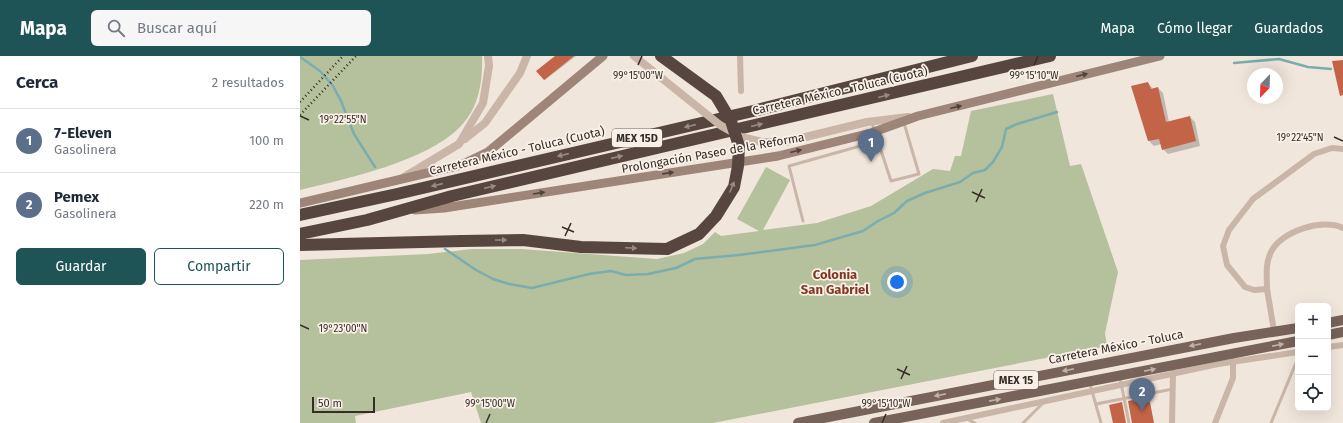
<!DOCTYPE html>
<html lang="es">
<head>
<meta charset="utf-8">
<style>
  :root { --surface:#fff; --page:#f6f6f7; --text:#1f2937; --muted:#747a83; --line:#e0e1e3; --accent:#1e5456 }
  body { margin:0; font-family:"Fira Sans",sans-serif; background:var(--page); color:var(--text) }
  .controls { position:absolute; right:12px; bottom:12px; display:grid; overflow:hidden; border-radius:6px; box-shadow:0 4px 16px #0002 }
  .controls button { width:36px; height:36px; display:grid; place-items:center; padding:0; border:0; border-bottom:1px solid var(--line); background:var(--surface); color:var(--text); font:20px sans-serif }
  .compass { position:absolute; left:947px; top:12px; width:36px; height:36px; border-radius:50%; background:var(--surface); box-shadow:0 4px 16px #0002; rotate:203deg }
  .scale { position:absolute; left:12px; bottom:10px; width:63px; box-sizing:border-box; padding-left:4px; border:2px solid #362c28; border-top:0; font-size:11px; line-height:14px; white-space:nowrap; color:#362c28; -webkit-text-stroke:3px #f9f1e8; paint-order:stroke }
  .you { position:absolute; left:597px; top:226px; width:14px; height:14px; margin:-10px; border:3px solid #fff; border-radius:50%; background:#1a73e8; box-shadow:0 0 0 6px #1a73e833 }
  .badge { display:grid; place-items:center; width:26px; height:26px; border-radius:50%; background:var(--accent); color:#fff; font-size:13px; font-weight:700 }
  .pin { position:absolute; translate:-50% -33px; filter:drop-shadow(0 1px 2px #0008) }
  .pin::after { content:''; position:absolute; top:21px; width:14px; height:12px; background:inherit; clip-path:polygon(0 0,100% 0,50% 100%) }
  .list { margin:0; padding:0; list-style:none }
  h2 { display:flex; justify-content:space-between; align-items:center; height:52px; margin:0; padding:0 16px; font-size:17px }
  h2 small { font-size:13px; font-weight:400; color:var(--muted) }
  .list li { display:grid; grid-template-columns:26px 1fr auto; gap:12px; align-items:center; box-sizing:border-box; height:64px; padding:0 16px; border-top:1px solid var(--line) }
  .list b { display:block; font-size:15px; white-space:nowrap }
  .list p { margin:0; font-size:13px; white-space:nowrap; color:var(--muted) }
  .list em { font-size:13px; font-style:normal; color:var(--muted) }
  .actions { display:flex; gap:8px; padding:12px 16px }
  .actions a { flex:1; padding:9px 0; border:1px solid var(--accent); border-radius:6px; text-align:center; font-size:14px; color:var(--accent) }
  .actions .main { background:var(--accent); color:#fff }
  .icon { flex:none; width:22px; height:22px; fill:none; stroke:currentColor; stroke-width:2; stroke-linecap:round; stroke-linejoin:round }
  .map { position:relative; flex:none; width:1043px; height:367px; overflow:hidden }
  header { display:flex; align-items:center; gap:24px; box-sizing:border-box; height:56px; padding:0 20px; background:var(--accent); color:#fff }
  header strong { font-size:19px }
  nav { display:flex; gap:22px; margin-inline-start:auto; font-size:14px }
  .search { width:280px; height:36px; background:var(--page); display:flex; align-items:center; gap:10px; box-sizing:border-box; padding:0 14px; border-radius:6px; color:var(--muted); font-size:15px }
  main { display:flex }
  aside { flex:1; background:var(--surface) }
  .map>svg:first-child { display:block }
  .green { fill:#b5c09c }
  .shadow { fill:#0003 }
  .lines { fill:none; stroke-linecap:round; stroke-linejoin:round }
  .stream { stroke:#7badae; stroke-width:2.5 }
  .building { fill:#c36348 }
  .service { stroke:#c9b6a8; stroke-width:3 }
  .minor { stroke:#c9b6a8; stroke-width:6 }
  .tertiary { stroke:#c9b6a8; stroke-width:8 }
  .secondary { stroke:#9d8579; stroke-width:9 }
  .primary { stroke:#776359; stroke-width:10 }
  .motorway { stroke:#57463f; stroke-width:12 }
  .rail { stroke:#362c28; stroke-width:2.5; stroke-dasharray:1 3; stroke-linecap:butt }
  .tertiary-bridge { stroke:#c9b6a8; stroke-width:8 }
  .motorway-bridge { stroke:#57463f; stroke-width:12 }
  .oneway { fill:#50423c }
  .oneway2 { fill:#988a83 }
  .oneway3 { fill:#beb1a8 }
  .ticks { fill:none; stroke:#362c28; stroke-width:1.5 }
  .labels { text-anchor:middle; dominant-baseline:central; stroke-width:3.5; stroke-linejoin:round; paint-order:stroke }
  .shield { fill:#f9f1e8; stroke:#706762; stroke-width:1 }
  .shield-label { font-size:11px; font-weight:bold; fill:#362c28 }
  .street-label { font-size:12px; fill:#362c28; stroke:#f9f1e8 }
  .neighbourhood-label { font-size:13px; font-weight:bold; fill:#833723; stroke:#f9f1e8 }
  .ticks-label { font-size:10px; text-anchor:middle; fill:#362c28; stroke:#f9f1e8; stroke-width:3.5; stroke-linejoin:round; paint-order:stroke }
</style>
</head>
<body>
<header>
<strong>Mapa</strong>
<div class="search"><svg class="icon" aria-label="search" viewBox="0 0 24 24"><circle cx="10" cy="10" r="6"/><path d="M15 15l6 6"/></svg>Buscar aquí</div>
<nav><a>Mapa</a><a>Cómo llegar</a><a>Guardados</a></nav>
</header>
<main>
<aside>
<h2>Cerca<small>2 resultados</small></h2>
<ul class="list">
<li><span class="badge" style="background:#5c6f8a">1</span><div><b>7-Eleven</b><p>Gasolinera</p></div><em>100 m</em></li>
<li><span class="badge" style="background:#5c6f8a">2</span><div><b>Pemex</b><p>Gasolinera</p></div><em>220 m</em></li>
</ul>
<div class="actions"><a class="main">Guardar</a><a>Compartir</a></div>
</aside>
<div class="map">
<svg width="1043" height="367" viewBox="0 0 1043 367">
  <rect width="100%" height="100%" fill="#f1e6db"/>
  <g class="green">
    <path d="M0 0H182C183 25 179 52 160 71 127 105 46 123 0 134Z"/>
    <path d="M753 38 770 110 781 108 818 216 805 277 807 290 413 367H181L171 336 55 360 56 367H0V204L128 198 172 193H221L357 203 384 197 403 188 415 176 421 180 459 175 437 163 466 111 490 124 463 174 517 167 571 150 633 113 650 115 655 100H661L671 55Z"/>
  </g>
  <g class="shadow">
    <path d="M256 0H276L245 24 237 15Z"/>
    <path d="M848 27 854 34 858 32 863 37 869 66 890 61 895 66 900 90 868 98 863 93 861 88 854 90 849 85Z"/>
  </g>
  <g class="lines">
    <g class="stream">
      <path d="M0 1 20 15 33 30 41 45 54 78 75 111"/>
      <path d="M934 7 979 3 1008 11 1031 13"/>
      <path d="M145 193 176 214 193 223 209 228 232 232 289 218 311 215 326 219 348 218 376 212 395 203 439 199 515 189 563 175 578 165 594 157 607 145 625 137 660 126 673 117 685 114 693 106 702 91 706 73 717 68 757 56"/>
    </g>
  </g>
  <g class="building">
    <path d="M255 0H274L244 24 236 15Z"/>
    <path d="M1043 4V39L1040 40 1032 5Z"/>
    <path d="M848 26 851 33 858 31 866 66 890 60 896 85 862 94 859 83 848 85 831 30Z"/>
    <path d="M849 341 854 367H832L828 345Z"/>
    <path d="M822 346 826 367H813L809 349Z"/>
  </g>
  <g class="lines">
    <g class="service">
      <path d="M572 67 591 125 619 118 604 67"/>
      <path d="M503 165 489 110 578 85"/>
      <path d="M820 322 829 367"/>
      <path d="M790 328 801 367"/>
      <path d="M796 348 873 333"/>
      <path d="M667 363 675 367"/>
      <path d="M723 367 743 347"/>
      <path d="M971 367 998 302"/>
    </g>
    <g class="minor">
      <path d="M440 0 441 35"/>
      <path d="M1043 93 1032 92 1014 98 953 143 929 174 923 190 927 209 945 231 954 234 967 233C967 220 965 208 971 196 981 175 1023 162 1043 172"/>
      <path d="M967 233 974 275"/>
      <path d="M1028 291 1043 289"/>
      <path d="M643 367 918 308 998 296"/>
      <path d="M872 367 873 317"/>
      <path d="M915 367 933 322V305"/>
    </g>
    <g class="tertiary">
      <path d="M165 83 185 67 220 17 227 0"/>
      <path d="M485 86 567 66 608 61"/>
      <path d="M104 121 159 88 183 47 189 10 188 0"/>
    </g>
    <g class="secondary">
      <path d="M0 147 161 109 188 96 303 0"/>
      <path d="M115 154 144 152 478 100 571 77 618 60 860 0"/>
    </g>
    <g class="primary">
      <path d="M1028 267 1043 264"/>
      <path d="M1028 279 1043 276"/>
      <path d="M498 367 934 282 998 272"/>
      <path d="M574 367 998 285"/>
    </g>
    <g class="motorway">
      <path d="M0 159 97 138 453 55 672 0"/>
      <path d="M0 178 67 164 152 140 750 0"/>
      <path d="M0 189 162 185"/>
    </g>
    <g class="rail">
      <path d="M0 46 43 0"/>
      <path d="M0 59 56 0"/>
    </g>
    <path class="tertiary-bridge" d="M334 0 420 69 441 81 462 86H485"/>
    <path class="motorway-bridge" d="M162 185 223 184 281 191 367 193 399 178 416 160 434 131 438 110 439 90 431 65 416 40 361 0"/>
  </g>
  <defs><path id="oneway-solid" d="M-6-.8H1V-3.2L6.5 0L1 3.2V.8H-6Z"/></defs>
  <g class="oneway">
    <use href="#oneway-solid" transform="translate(782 19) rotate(-14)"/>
    <use href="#oneway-solid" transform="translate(656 51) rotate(-14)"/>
    <use href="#oneway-solid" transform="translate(496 95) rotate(-14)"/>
    <use href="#oneway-solid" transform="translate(368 117) rotate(-9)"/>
    <use href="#oneway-solid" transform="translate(239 137) rotate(-9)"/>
  </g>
  <g class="oneway2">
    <use href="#oneway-solid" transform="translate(584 40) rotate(-14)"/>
    <use href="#oneway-solid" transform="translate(457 69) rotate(-13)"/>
    <use href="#oneway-solid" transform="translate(390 70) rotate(167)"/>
    <use href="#oneway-solid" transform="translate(263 99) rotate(167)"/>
    <use href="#oneway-solid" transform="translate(317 101) rotate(-13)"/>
    <use href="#oneway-solid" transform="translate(137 129) rotate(167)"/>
    <use href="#oneway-solid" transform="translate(190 131) rotate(-13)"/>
    <use href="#oneway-solid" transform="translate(432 131) rotate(-68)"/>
    <use href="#oneway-solid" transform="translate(201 184)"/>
    <use href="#oneway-solid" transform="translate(331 192) rotate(2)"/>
  </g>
  <g class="oneway3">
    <use href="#oneway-solid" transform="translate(895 289) rotate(169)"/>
    <use href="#oneway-solid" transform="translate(978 289) rotate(-11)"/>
    <use href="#oneway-solid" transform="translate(768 314) rotate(169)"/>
    <use href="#oneway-solid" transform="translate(850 314) rotate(-11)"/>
    <use href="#oneway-solid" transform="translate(640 339) rotate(169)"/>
    <use href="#oneway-solid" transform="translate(695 344) rotate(-11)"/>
  </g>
  <path class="ticks" d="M338 9 342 0M734 9 738 0M0 60 9 64M1034 81 1043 85M672 136 685 142M676 146 682 133M262 171 274 176M265 180 271 167M0 269 9 273M597 313 610 319M601 323 607 310M186 367 190 358M582 367 586 358"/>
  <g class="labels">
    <g class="shield">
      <rect x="312" y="73" width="50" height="18" rx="3"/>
      <rect x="694" y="315" width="44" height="18" rx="3"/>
    </g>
    <g class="shield-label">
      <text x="337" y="82">MEX 15D</text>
      <text x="716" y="324">MEX 15</text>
    </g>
    <g class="street-label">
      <text transform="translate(540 35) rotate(-13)">Carretera México - Toluca (Cuota)</text>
      <text transform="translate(217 95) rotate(-13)">Carretera México - Toluca (Cuota)</text>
      <text transform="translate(413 97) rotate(-10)">Prolongación Paseo de la Reforma</text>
      <text transform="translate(816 291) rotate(-11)">Carretera México - Toluca</text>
    </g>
    <g class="neighbourhood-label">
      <text x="535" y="218">Colonia<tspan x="535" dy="15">San Gabriel</tspan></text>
    </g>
  </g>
  <g class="ticks-label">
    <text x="338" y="23">99°15'00"W</text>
    <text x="734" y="23">99°15'10"W</text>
    <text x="43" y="67">19°22'55"N</text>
    <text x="1000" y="85">19°22'45"N</text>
    <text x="43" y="276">19°23'00"N</text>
    <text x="190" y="351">99°15'00"W</text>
    <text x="586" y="351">99°15'10"W</text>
  </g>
</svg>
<div class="controls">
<button>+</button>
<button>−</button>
<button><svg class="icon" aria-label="locate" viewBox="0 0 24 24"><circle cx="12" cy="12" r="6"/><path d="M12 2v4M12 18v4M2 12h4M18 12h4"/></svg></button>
</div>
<svg class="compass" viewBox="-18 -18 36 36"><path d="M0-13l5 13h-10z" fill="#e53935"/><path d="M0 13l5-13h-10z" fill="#747a83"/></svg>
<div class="scale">50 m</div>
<div class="you"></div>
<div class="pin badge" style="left:571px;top:106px;background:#5c6f8a">1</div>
<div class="pin badge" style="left:842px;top:355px;background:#5c6f8a">2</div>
</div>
</main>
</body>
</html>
